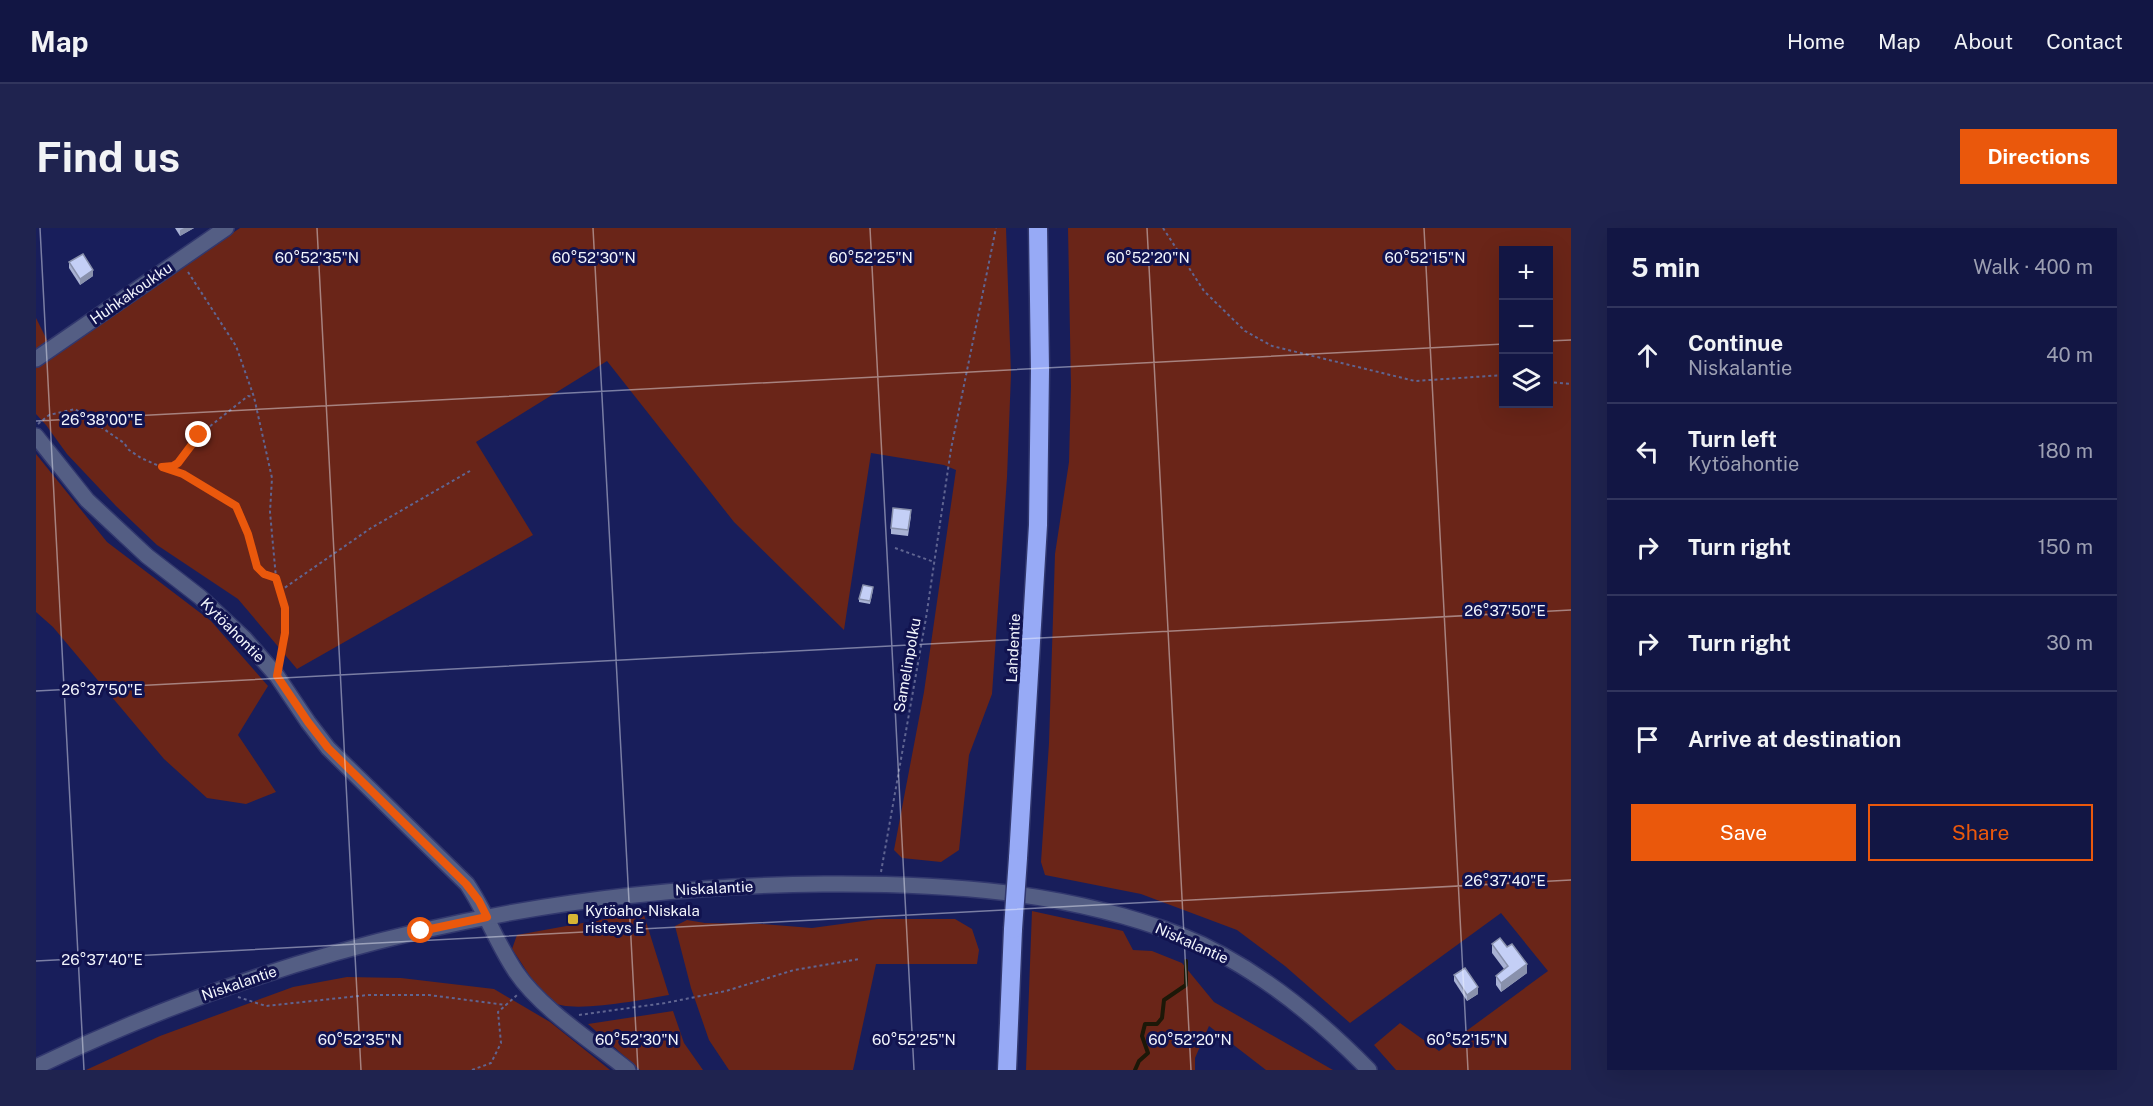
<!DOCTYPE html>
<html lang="en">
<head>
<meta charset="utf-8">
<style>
  :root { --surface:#121644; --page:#1f234f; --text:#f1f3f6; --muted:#9c9fb2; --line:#31355d; --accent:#ea580c }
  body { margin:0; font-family:"Public Sans",sans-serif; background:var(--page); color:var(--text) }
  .controls { position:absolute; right:18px; top:18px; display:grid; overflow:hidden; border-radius:0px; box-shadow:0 6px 24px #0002 }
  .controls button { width:54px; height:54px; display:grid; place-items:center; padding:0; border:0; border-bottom:2px solid var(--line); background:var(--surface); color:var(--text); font:30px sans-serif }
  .stop { position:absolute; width:18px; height:18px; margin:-14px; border:4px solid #ea580c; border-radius:50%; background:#fff }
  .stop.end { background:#ea580c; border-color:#fff; box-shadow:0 2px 6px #0008 }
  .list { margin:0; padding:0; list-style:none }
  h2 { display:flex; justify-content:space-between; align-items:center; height:78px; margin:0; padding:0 24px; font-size:26px }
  h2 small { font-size:20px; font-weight:400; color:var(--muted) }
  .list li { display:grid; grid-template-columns:39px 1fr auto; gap:18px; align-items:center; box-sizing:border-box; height:96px; padding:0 24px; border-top:2px solid var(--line) }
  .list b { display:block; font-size:22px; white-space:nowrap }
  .list p { margin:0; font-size:20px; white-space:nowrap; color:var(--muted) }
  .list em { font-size:20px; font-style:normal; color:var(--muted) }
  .actions { display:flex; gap:12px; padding:18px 24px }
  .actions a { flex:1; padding:14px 0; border:2px solid var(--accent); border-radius:0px; text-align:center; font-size:21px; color:var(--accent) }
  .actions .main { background:var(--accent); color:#fff }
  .icon { flex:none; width:33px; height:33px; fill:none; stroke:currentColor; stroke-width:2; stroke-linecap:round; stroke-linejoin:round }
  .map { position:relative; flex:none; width:1535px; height:842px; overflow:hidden; border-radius:0px }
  header { display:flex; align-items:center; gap:36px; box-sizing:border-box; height:84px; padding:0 30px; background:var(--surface); border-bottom:2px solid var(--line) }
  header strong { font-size:28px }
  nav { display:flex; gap:33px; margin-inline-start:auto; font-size:21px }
  .intro { display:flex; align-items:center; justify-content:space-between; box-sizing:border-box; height:144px; padding:0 36px }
  h1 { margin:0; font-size:42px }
  .button { padding:15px 27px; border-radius:0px; background:var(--accent); color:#fff; font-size:21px; font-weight:700 }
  main { display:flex; gap:36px; padding:0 36px }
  aside { flex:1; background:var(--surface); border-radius:0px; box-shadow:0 6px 24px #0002 }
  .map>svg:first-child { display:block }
  .green { fill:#6a2518; fill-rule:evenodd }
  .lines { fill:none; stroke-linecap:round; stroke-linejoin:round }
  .stream { stroke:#1c1808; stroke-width:4 }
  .minor-casing { stroke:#32386e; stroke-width:18 }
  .highway-casing { stroke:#32386e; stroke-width:21 }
  .path { stroke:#606591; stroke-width:2; stroke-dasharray:3 3; stroke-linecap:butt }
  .minor { stroke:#545e84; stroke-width:15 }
  .highway { stroke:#97aaf6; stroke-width:18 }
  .highway-bridge-casing { stroke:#32386e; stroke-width:21; stroke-linecap:butt }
  .highway-bridge { stroke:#97aaf6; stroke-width:18 }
  .wall { fill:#a9b2d4 }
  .shaded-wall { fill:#8991ac }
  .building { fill:#c4cff6; stroke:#8991ac; stroke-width:1.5 }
  .route { stroke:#ea580c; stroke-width:8 }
  .ticks { fill:none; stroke:#f2f5fc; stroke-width:1.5; stroke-opacity:0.45 }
  .poi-dot { fill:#d7b434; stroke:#11134f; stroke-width:2 }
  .labels { text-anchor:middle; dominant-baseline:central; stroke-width:6; stroke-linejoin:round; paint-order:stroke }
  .street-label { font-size:15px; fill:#f2f5fc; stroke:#11134f }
  .poi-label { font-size:15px; fill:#f2f5fc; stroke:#11134f; text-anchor:start }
  .ticks-label { font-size:15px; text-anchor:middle; fill:#f2f5fc; stroke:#11134f; stroke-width:6; stroke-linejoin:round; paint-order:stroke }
</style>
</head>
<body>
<header>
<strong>Map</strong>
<nav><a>Home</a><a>Map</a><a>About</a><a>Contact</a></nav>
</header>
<div class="intro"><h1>Find us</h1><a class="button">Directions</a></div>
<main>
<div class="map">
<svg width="1535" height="842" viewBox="0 0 1535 842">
  <rect width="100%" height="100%" fill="#181e5b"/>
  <g class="green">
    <path d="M204 0H970L975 146 971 249 956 466 933 527 923 622 905 634 866 630 858 622 888 464 920 242 908 237 835 225 808 402 698 294 571 133 440 214 497 307 261 441 202 371 121 317 80 278 31 226 10 197 0 186V140L71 90Z"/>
    <path d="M1032 0H1535V842H1360L1338 817 1364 795 1403 823 1512 743 1465 685 1314 795 1249 738 1201 702 1105 666 1009 647 1005 634 1013 515 1019 326 1033 234 1035 158ZM1512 22V176H1468V22Z"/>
    <path d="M0 90 12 114 0 122Z"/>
    <path d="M0 226 71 314 175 393 232 458 202 507 240 564 210 576 171 570 128 531 17 399 0 384Z"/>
    <path d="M996 683 1087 703 1097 722 1116 723 1146 735 1178 774 1297 842H1230L1173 798 1159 830V842H990Z"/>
    <path d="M607 684 633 767C610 771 531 787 515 773 499 759 488 738 476 721L481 707Z"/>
    <path d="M842 691H919L936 701 943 722 941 736H840L817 842H693L673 812 655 760 639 698 651 692 669 695 725 696 776 700Z"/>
    <path d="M311 749 365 750 458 761 514 794 574 842H50L124 808 257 759Z"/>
    <path d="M637 783 648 815 667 842H604L552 796Z"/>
  </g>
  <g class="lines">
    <path class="stream" d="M1099 842 1103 833 1112 825 1106 808 1109 796H1121L1126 790 1128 772 1150 757V733"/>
    <defs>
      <g id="minor">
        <path d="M0 131 190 0"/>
        <path d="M0 208 51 272 111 328 164 369 208 410 241 448 272 494 292 520 431 656C450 684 461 716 480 744 505 781 557 814 592 842"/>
        <path d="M0 839C250 718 510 659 788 656 908 655 1031 663 1144 707 1217 736 1279 787 1333 842"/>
      </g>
      <g id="highway">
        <path d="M982 630 1002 297 1004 142 1002 0"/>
        <path d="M971 842 977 701"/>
      </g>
    </defs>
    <use href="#minor" class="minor-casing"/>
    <use href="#highway" class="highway-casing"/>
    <g class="path">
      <path d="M1127 0 1168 63 1209 103 1236 118 1379 153 1468 147"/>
      <path d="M152 44 200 118 218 169 236 250 234 284 240 350 249 380V405L244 430"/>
      <path d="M1512 154 1535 156"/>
      <path d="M2 196 13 187 39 181 88 215 93 222 105 230 130 241 147 246 200 278 212 306 221 339 228 346 240 350"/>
      <path d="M126 239 137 238 142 235 163 207 212 168 217 169"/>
      <path d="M859 320 898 334"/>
      <path d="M244 363 335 300 434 243"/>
      <path d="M845 644 890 390 915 221 960 0"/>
      <path d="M202 769 230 778 332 767H393L470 777"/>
      <path d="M543 787 629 775 690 763 758 742 823 731"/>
      <path d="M436 842 455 835 465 815 462 784 481 767"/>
    </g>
    <use href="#minor" class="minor"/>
    <use href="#highway" class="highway"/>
    <defs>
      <path id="highway-bridge" d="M977 701 982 630"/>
    </defs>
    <use href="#highway-bridge" class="highway-bridge-casing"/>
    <use href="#highway-bridge" class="highway-bridge"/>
  </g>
  <g class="wall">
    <path d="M139 0H158L144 8Z"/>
    <path d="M33 34 57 48 44 57 33 40Z"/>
    <path d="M875 288 872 308 855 306V300Z"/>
    <path d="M837 362 834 376 823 374V371Z"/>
    <path d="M1456 716 1491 745 1465 764 1460 757V748L1468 741 1456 725Z"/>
    <path d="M1418 747 1442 766 1431 773 1418 753Z"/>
  </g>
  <g class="shaded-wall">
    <path d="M148 0H158L144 8V2Z"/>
    <path d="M57 42V48L44 57V51Z"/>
    <path d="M1491 736V745L1465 764V755Z"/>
    <path d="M1442 759V766L1431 773V767Z"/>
  </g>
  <g class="building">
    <path d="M47 26 57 42 44 51 33 34Z"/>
    <path d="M857 280 875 282 872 302 855 300Z"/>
    <path d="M827 357 837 359 834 373 823 371Z"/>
    <path d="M1464 710 1471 719 1476 716 1491 736 1465 755 1460 748 1472 738 1456 716Z"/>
    <path d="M1429 740 1442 759 1431 767 1418 747Z"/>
  </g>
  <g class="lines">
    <path class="route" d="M163 207 142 235 137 238 126 239 147 246 200 278 212 306 221 339 228 346 240 350 249 380V405L241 448 272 494 292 520 430 656 443 673 451 689 385 703"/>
  </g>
  <path class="ticks" d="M4 0 48 842M281 0 325 842M557 0 602 842M834 0 878 842M1111 0 1155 842M1388 0 1432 842M1512 113 1535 112M0 193 1468 116M0 463 1535 382M0 733 1535 652"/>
  <rect class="poi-dot" x="531" y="685" width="12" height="12" rx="3"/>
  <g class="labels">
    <g class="street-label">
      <text transform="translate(95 65) rotate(-35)">Huhkakoukku</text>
      <text transform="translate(197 402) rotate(45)">Kytöahontie</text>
      <text transform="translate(977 420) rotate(-87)">Lahdentie</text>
      <text transform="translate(871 437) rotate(-80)">Samelinpolku</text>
      <text transform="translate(678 660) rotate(-3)">Niskalantie</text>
      <text transform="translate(1156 715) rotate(24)">Niskalantie</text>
      <text transform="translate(203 755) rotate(-19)">Niskalantie</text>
    </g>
    <g class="poi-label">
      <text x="549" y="682">Kytöaho-Niskala<tspan x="549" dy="17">risteys E</tspan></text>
    </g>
  </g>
  <g class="ticks-label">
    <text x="281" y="35">60°52'35"N</text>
    <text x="558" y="35">60°52'30"N</text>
    <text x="835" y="35">60°52'25"N</text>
    <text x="1112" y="35">60°52'20"N</text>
    <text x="1389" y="35">60°52'15"N</text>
    <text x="66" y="197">26°38'00"E</text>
    <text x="1469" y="388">26°37'50"E</text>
    <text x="66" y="467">26°37'50"E</text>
    <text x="1469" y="658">26°37'40"E</text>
    <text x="66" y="737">26°37'40"E</text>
    <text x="324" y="817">60°52'35"N</text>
    <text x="601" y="817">60°52'30"N</text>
    <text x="878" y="817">60°52'25"N</text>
    <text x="1154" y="817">60°52'20"N</text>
    <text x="1431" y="817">60°52'15"N</text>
  </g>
</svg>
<div class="controls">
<button>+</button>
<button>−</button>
<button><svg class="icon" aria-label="layers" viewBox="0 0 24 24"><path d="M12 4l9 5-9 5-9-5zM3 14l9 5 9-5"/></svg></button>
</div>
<div class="stop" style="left:385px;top:703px"></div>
<div class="stop end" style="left:163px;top:207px"></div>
</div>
<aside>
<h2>5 min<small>Walk · 400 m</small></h2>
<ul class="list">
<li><svg class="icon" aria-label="ahead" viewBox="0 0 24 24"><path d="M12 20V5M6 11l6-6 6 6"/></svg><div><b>Continue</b><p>Niskalantie</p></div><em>40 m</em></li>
<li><svg class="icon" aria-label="left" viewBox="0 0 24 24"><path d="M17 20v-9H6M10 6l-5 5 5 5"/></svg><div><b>Turn left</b><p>Kytöahontie</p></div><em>180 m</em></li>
<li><svg class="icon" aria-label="right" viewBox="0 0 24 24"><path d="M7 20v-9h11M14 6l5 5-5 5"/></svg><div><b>Turn right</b></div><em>150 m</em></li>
<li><svg class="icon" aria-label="right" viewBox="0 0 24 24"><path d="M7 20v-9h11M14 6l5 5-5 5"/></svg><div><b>Turn right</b></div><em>30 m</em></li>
<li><svg class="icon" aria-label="arrive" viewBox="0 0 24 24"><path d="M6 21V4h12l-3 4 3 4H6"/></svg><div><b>Arrive at destination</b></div></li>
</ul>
<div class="actions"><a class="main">Save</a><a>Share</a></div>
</aside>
</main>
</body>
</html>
